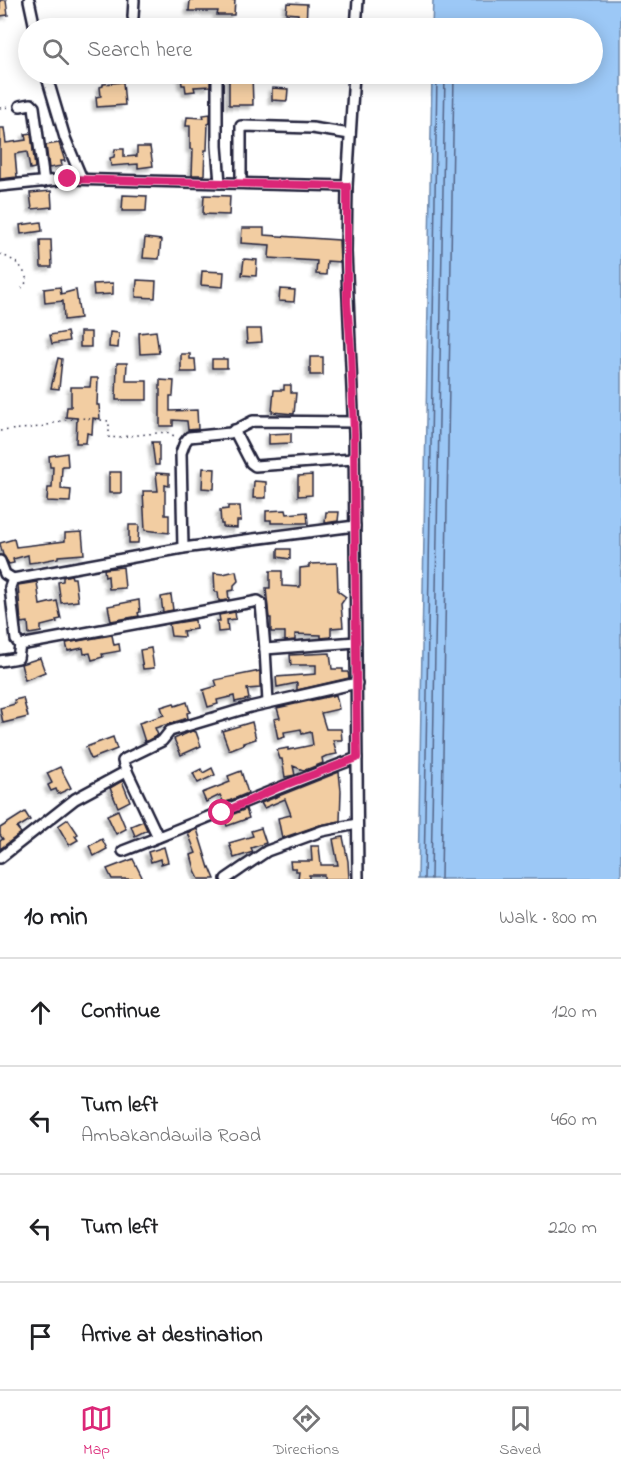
<!DOCTYPE html>
<html lang="en">
<head>
<meta charset="utf-8">
<style>
  :root { --surface:#fff; --page:#f2f2f2; --text:#202124; --muted:#757577; --line:#e0e0e0; --accent:#db2777 }
  body { margin:0; font-family:"Indie Flower",sans-serif; background:var(--page); color:var(--text) }
  .stop { position:absolute; width:18px; height:18px; margin:-14px; border:4px solid #db2777; border-radius:50%; background:#fff }
  .stop.end { background:#db2777; border-color:#fff; box-shadow:0 2px 6px #0008 }
  .list { margin:0; padding:0; list-style:none }
  h2 { display:flex; justify-content:space-between; align-items:center; height:78px; margin:0; padding:0 24px; font-size:26px }
  h2 small { font-size:20px; font-weight:400; color:var(--muted) }
  .list li { display:grid; grid-template-columns:39px 1fr auto; gap:18px; align-items:center; box-sizing:border-box; height:108px; padding:0 24px; border-top:2px solid var(--line) }
  .list b { display:block; font-size:22px; white-space:nowrap }
  .list p { margin:0; font-size:20px; white-space:nowrap; color:var(--muted) }
  .list em { font-size:20px; font-style:normal; color:var(--muted) }
  .icon { flex:none; width:33px; height:33px; fill:none; stroke:currentColor; stroke-width:2; stroke-linecap:round; stroke-linejoin:round }
  .map { position:relative; flex:none; width:621px; height:879px; overflow:hidden }
  .search { position:absolute; background:var(--surface); box-shadow:0 3px 15px #0003; left:18px; right:18px; top:18px; height:66px; display:flex; align-items:center; gap:15px; box-sizing:border-box; padding:0 21px; border-radius:33px; color:var(--muted); font-size:22px }
  .sheet { height:510px; background:var(--surface) }
  nav { display:flex; justify-content:space-around; align-items:center; box-sizing:border-box; height:84px; border-top:2px solid var(--line); background:var(--surface); font-size:16px; color:var(--muted) }
  nav a { display:grid; justify-items:center; gap:3px }
  nav .on { color:var(--accent) }
  .map>svg:first-child { display:block }
  .water { fill:#9cc8f6; stroke:#6b86ab; stroke-width:1.5 }
  .lines { fill:none; stroke-linecap:round; stroke-linejoin:round }
  .shore { stroke:#536486; stroke-width:1.5 }
  .building { fill:#f2cda2; stroke:#22223b; stroke-width:1.5; filter:url(#shadow) }
  .minor-casing { stroke:#22223b; stroke-width:14 }
  .path { stroke:#22223b; stroke-width:1.5; stroke-dasharray:1.5 4.5; stroke-linecap:butt }
  .minor { stroke:#fff; stroke-width:9 }
  .route { stroke:#db2777; stroke-width:8 }
</style>
</head>
<body>
<div class="map">
<svg width="621" height="879" viewBox="0 0 621 879">
  <defs>
    <filter id="shadow"><feDropShadow dx="-3.5" dy="3.5" stdDeviation="1.5" flood-color="#0004"/></filter>
  </defs>
  <rect width="100%" height="100%" fill="#fff"/>
  <filter id="ink" filterUnits="userSpaceOnUse"><feTurbulence type="fractalNoise" baseFrequency=".0167" numOctaves="2"/><feDisplacementMap in="SourceGraphic" scale="12" xChannelSelector="R" yChannelSelector="G"/><feConvolveMatrix kernelMatrix="1 2 1 2 8 2 1 2 1" color-interpolation-filters="sRGB"/></filter>
  <g filter="url(#ink)">
    <path class="water" d="M433 0H621V879H418L432 74H592V28H432Z"/>
    <g class="lines">
      <g class="shore">
        <path d="M424 879 437 74"/>
        <path d="M431 879 445 74"/>
        <path d="M441 879 454 74"/>
      </g>
    </g>
    <g class="building">
      <path d="M0 0H6L8 15 0 16Z"/>
      <path d="M190 0H235L234 15H217L218 11H189Z"/>
      <path d="M287 3 307 4 306 28H298V14L286 13Z"/>
      <path d="M323 22 344 24V28H323Z"/>
      <path d="M198 74H210V86L194 87 195 91 186 92 185 85H182L181 75Z"/>
      <path d="M229 74H252L253 105H229Z"/>
      <path d="M123 82 125 105 97 107 96 97 101 96 100 87 103 86V84Z"/>
      <path d="M272 88 288 89 287 101 272 100Z"/>
      <path d="M210 114V123L208 124 207 150H205L204 175H192L193 149H190V126H186L187 117 204 118 203 115Z"/>
      <path d="M0 128H4L6 143 26 140 25 134 31 133 35 168 30 169 27 152 15 154 17 177 0 179Z"/>
      <path d="M59 143 65 161H61L62 166 49 168 46 145Z"/>
      <path d="M137 147H150L153 166 138 168V164L111 166 110 158 114 157 115 149H124V157L137 156Z"/>
      <path d="M51 191 52 207 32 209 30 193Z"/>
      <path d="M123 195 147 196 146 211H122Z"/>
      <path d="M204 195 230 196 229 215 203 214Z"/>
      <path d="M41 222 42 231 21 234 20 225Z"/>
      <path d="M242 228H264V235L339 240 340 262 327 261 326 275 316 274 317 261 269 258 270 245 241 243Z"/>
      <path d="M145 238 161 240 159 259 143 258Z"/>
      <path d="M40 240H51L52 267H41Z"/>
      <path d="M244 259 257 260 256 276 242 275Z"/>
      <path d="M202 271 224 272 223 287 201 285Z"/>
      <path d="M137 280 156 281 155 298 136 297Z"/>
      <path d="M113 283V294L94 295 93 284Z"/>
      <path d="M60 287 61 294 76 290 80 318 64 320 63 301 45 303 44 289Z"/>
      <path d="M280 289 295 290 294 302 279 301Z"/>
      <path d="M246 329H261L262 342 247 343Z"/>
      <path d="M156 331 159 353 140 354 139 333Z"/>
      <path d="M67 332 69 341 52 344 50 335Z"/>
      <rect x="80" y="332" width="11" height="15"/>
      <path d="M110 332 119 333 118 348 109 347Z"/>
      <path d="M181 354H190V359H195L196 372H181Z"/>
      <rect x="310" y="357" width="13" height="18"/>
      <path d="M58 358 62 359 59 389 51 388Z"/>
      <rect x="212" y="359" width="15" height="9"/>
      <path d="M117 363H127L126 381H147V400H116Z"/>
      <path d="M91 378H98L97 405H99L100 419 93 418 92 434 87 433 86 443H76L77 418 66 417 67 407H71V387H90Z"/>
      <path d="M160 380 174 381 173 396H170V411L197 410 198 429 188 430 187 421 173 420V426H160Z"/>
      <path d="M284 385H291V393H296L294 414 272 412 274 390H284Z"/>
      <path d="M291 433V443L269 444V434Z"/>
      <path d="M152 442H159V465H155Z"/>
      <path d="M67 453 68 466H62L61 489 71 490 70 502 47 501 48 488H52L53 467H50L49 456Z"/>
      <path d="M203 468 215 469 214 489 202 488Z"/>
      <rect x="109" y="472" width="12" height="21"/>
      <path d="M156 473 169 474V486L165 485V515H169V533L145 530 143 491H158Z"/>
      <path d="M312 475V495L298 496V476Z"/>
      <path d="M254 481 266 482V498H253Z"/>
      <path d="M228 506H240L241 521H237V528L223 527V524H221L220 510 228 509Z"/>
      <path d="M286 510 287 514 307 512 308 523H271V520H266V511Z"/>
      <path d="M326 512H339L338 521 325 523Z"/>
      <path d="M129 525H139L138 543H129Z"/>
      <path d="M82 532 84 554 58 556V558L37 562 29 563 28 555 13 559 14 563 9 564 3 555 0 544V543L14 539 16 547 65 541V533Z"/>
      <path d="M278 549H290V559L278 557Z"/>
      <path d="M337 563 338 591 346 597 341 604 343 627 331 628V637L321 638V635L295 634V640L285 641V632H271V618H269L266 588H270V571H282V586L300 587V568L309 567V564Z"/>
      <path d="M123 567 125 588 109 589 108 576 105 577 104 569Z"/>
      <path d="M236 571 238 581 234 585V590L228 591 229 600 219 601 218 592H215L214 573 223 574Z"/>
      <path d="M71 575 72 578H75L78 601 61 603 58 582 63 581V577Z"/>
      <path d="M37 582 40 605 57 601 61 619 56 620 57 622 41 626V632L29 634 28 622 21 623 18 585Z"/>
      <path d="M171 595 173 610 163 612 161 597Z"/>
      <path d="M139 600 140 612 138 613 139 616 111 621 108 606Z"/>
      <path d="M235 612 236 619 227 620 228 631 218 632 217 621H220L219 615Z"/>
      <path d="M195 620 196 629 183 631 184 637 171 636 169 624Z"/>
      <path d="M112 635 114 645 119 644 120 651 102 654 103 657 92 660 90 653 84 654 83 648 68 651 66 643Z"/>
      <path d="M151 648 154 668 143 669 140 650Z"/>
      <path d="M330 653 332 669H343V672H348L349 678 297 690V683L277 687 276 677 316 674V665H291L290 655Z"/>
      <path d="M40 658 45 672 25 680 21 664Z"/>
      <path d="M260 671V688L247 689 249 699 235 702 234 696 217 700 218 704 208 707 203 690 217 686 215 680Z"/>
      <path d="M336 695 339 709 321 713 326 729H341L342 740H333L337 754 326 756 322 758 323 763 308 769 303 770 293 766 295 775 285 777 282 759H280L277 750 288 748V750L313 745 311 732 302 734 301 729 284 732 285 737 278 739 274 719 280 718 277 708Z"/>
      <path d="M23 698 28 717 3 723 0 708 15 704 14 700Z"/>
      <path d="M187 702 190 712 187 713 188 718 155 728 158 735 145 742 139 723 164 715 161 707 174 703 175 706Z"/>
      <path d="M252 722 256 739 243 743 244 744 229 750 222 731Z"/>
      <path d="M192 731 196 732 201 746 181 755 174 739Z"/>
      <path d="M113 737 117 749 91 759 86 747Z"/>
      <path d="M60 767 71 788 58 794 56 789 51 791 48 785 52 783 47 773Z"/>
      <path d="M212 768 215 775 198 783 193 773 201 769 203 773Z"/>
      <path d="M241 771 248 793 224 803 220 795 206 802 202 793 230 782 228 776Z"/>
      <path d="M339 772 341 791 340 821 320 825 282 838 278 818 291 815 285 799 264 808 261 803Z"/>
      <path d="M122 781 130 801 118 807 110 788Z"/>
      <path d="M246 809 249 818 227 826 224 818Z"/>
      <path d="M118 810 126 829 116 834 107 815Z"/>
      <path d="M25 812 30 820 17 828 21 833 0 849V841L3 839 0 835V828Z"/>
      <path d="M68 819 78 834 75 836 78 840 69 845 58 826Z"/>
      <path d="M143 821 147 830 135 836 131 826Z"/>
      <path d="M261 828 266 843 251 848 253 852 234 858 229 843 253 836 251 831Z"/>
      <path d="M197 829 209 868 210 867 215 879H199L196 873 191 855 196 853 188 833Z"/>
      <path d="M343 837 348 861 349 879H324V875H309V879H298L299 871H296V868H291L290 861H312L311 846H319L321 865H338L333 839Z"/>
      <path d="M102 839 107 849 94 856 89 846Z"/>
      <path d="M164 847 168 862 161 864 160 859 151 862 148 852Z"/>
      <path d="M133 859 143 879H112L107 869Z"/>
    </g>
    <g class="lines">
      <defs>
        <g id="minor">
          <path d="M29 0 35 28"/>
          <path d="M133 17 134 0"/>
          <path d="M356 28 358 0"/>
          <path d="M46 74 65 138 82 179"/>
          <path d="M217 74V146L220 183"/>
          <path d="M354 74 347 186 346 252 354 434 358 879"/>
          <path d="M20 106 31 104 34 107 44 182"/>
          <path d="M241 183V126L312 128 350 134"/>
          <path d="M0 186 68 179 347 186"/>
          <path d="M234 430 251 463 255 466 354 459"/>
          <path d="M355 526 183 548 13 579 10 587 16 640 20 645 258 601 261 603 265 649 356 642"/>
          <path d="M183 548 181 453 185 442 189 437 230 433 253 421 354 422"/>
          <path d="M0 561 5 574 13 579"/>
          <path d="M265 649 268 702"/>
          <path d="M0 661 18 658 20 645"/>
          <path d="M158 837 124 765 123 761 125 759 162 741 170 731 250 707 357 683"/>
          <path d="M123 851C201 821 278 787 357 758"/>
          <path d="M0 858 75 799 127 771"/>
          <path d="M226 879 267 851 322 831 357 824"/>
        </g>
      </defs>
      <use href="#minor" class="minor-casing"/>
      <g class="path">
        <path d="M0 108 10 107"/>
        <path d="M0 254C14 260 23 264 27 281L22 288"/>
        <path d="M0 431 41 427 64 420 81 418 109 421V438L167 432 176 437"/>
      </g>
      <use href="#minor" class="minor"/>
    </g>
  </g>
  <g class="lines" filter="url(#ink)">
    <path class="route" d="M68 179 347 186V302L351 350 354 434 357 758 277 788 222 813"/>
  </g>
</svg>
<div class="stop" style="left:222px;top:813px"></div>
<div class="stop end" style="left:68px;top:179px"></div>
<div class="search"><svg class="icon" aria-label="search" viewBox="0 0 24 24"><circle cx="10" cy="10" r="6"/><path d="M15 15l6 6"/></svg>Search here</div>
</div>
<section class="sheet">
<h2>10 min<small>Walk · 800 m</small></h2>
<ul class="list">
<li><svg class="icon" aria-label="ahead" viewBox="0 0 24 24"><path d="M12 20V5M6 11l6-6 6 6"/></svg><div><b>Continue</b></div><em>120 m</em></li>
<li><svg class="icon" aria-label="left" viewBox="0 0 24 24"><path d="M17 20v-9H6M10 6l-5 5 5 5"/></svg><div><b>Turn left</b><p>Ambakandawila Road</p></div><em>460 m</em></li>
<li><svg class="icon" aria-label="left" viewBox="0 0 24 24"><path d="M17 20v-9H6M10 6l-5 5 5 5"/></svg><div><b>Turn left</b></div><em>220 m</em></li>
<li><svg class="icon" aria-label="arrive" viewBox="0 0 24 24"><path d="M6 21V4h12l-3 4 3 4H6"/></svg><div><b>Arrive at destination</b></div></li>
</ul>
</section>
<nav>
<a class="on"><svg class="icon" aria-label="map" viewBox="0 0 24 24"><path d="M3 6l6-2 6 2 6-2v14l-6 2-6-2-6 2zM9 4v14M15 6v14"/></svg>Map</a>
<a><svg class="icon" aria-label="directions" viewBox="0 0 24 24"><path d="M12 3l9 9-9 9-9-9zM9 14v-3h6M13 9l2 2-2 2"/></svg>Directions</a>
<a><svg class="icon" aria-label="saved" viewBox="0 0 24 24"><path d="M7 4h10v16l-5-4-5 4z"/></svg>Saved</a>
</nav>
</body>
</html>
